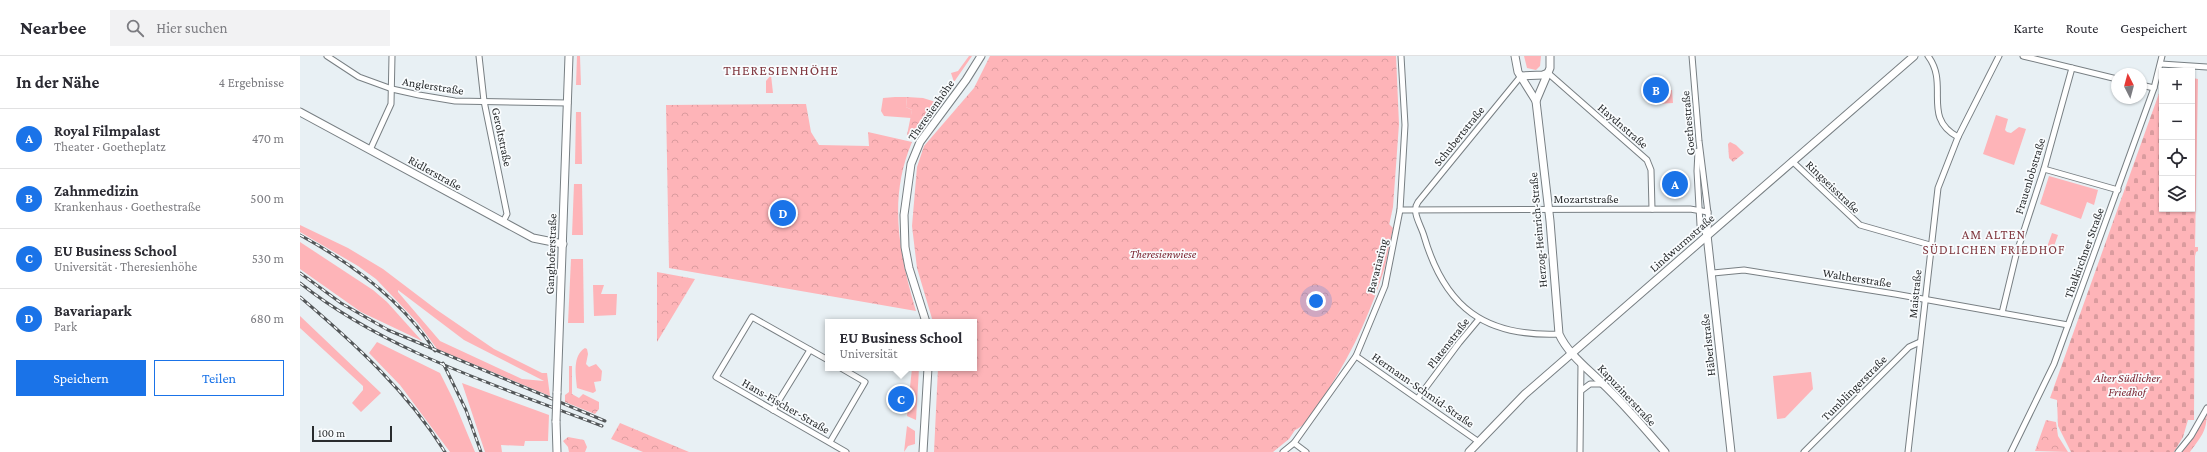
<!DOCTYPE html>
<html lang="de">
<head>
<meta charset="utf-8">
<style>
  :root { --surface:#fff; --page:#f2f2f3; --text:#2b2b33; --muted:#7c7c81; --line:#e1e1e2; --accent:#1a73e8 }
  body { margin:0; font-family:"Crimson Pro",serif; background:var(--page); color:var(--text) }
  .controls { position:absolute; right:12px; top:12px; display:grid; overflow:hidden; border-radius:0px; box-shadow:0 1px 3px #0004 }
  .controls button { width:36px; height:36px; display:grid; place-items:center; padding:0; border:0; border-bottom:1px solid var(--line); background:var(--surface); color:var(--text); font:20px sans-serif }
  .compass { position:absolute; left:1811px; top:12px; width:36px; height:36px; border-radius:50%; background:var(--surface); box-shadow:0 1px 3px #0004; rotate:354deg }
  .scale { position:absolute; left:12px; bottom:10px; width:80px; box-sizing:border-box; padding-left:4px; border:2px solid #282b2d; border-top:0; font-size:11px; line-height:14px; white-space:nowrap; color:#282b2d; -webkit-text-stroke:3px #f9fcfe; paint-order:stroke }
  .you { position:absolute; left:1016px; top:245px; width:14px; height:14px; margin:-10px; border:3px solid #fff; border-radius:50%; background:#1a73e8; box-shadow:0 0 0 6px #1a73e833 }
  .badge { display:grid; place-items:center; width:26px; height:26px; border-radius:50%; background:var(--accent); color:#fff; font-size:13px; font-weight:700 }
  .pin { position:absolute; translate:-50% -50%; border:2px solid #fff; box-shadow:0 1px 4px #0006 }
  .popup { position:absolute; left:525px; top:263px; width:152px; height:52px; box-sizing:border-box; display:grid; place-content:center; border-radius:0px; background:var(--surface); filter:drop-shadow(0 1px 3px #0005); font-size:13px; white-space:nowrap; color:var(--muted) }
  .popup b { font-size:15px; color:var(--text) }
  .popup::after { content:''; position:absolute; left:50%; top:100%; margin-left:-8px; border:8px solid transparent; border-top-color:var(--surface) }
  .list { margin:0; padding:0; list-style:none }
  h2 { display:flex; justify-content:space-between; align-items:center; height:52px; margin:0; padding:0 16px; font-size:17px }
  h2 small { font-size:13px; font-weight:400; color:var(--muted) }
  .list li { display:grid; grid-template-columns:26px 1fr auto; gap:12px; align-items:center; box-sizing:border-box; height:60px; padding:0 16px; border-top:1px solid var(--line) }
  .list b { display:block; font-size:15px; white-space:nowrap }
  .list p { margin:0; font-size:13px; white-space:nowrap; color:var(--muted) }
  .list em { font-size:13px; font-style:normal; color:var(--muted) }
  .actions { display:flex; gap:8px; padding:12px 16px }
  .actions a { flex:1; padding:9px 0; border:1px solid var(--accent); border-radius:0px; text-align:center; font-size:14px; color:var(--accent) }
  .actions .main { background:var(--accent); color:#fff }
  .icon { flex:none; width:22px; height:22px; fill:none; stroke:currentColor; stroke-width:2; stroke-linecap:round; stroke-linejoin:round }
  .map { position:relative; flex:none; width:1907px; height:396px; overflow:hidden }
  header { display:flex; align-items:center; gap:24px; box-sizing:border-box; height:56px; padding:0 20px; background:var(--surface); border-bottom:1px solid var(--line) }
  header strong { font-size:19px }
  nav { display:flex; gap:22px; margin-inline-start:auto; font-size:14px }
  .search { width:280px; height:36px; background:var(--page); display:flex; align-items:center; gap:10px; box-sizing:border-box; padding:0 14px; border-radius:0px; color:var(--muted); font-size:15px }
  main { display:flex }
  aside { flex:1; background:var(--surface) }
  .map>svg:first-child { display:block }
  .green { fill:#feb4b8; fill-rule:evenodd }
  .forest { fill:url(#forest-crowns) }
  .cemetery { fill:url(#cemetery-stones) }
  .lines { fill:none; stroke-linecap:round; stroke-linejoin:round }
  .street-casing { stroke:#787f83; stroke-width:7 }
  .secondary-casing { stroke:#787f83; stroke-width:9 }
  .street { stroke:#fff; stroke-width:5 }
  .secondary { stroke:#fff; stroke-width:7 }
  .rail-casing { stroke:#535759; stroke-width:3 }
  .rail { stroke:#f9fcfe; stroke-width:1.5; stroke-dasharray:4.5; stroke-linecap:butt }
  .secondary-bridge-casing { stroke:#787f83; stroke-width:9; stroke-linecap:butt }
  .secondary-bridge { stroke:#fff; stroke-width:7 }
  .labels { text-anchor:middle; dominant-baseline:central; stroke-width:3.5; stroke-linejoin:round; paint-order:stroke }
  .street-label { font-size:12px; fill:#282b2d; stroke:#f9fcfe }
  .park-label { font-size:12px; font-style:italic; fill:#7c2633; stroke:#f9fcfe }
  .neighbourhood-label { font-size:13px; letter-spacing:1px; fill:#80383f; stroke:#f9fcfe }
  .quarter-label { font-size:14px; letter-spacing:1px; fill:#80383f; stroke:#f9fcfe }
</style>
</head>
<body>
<header>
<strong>Nearbee</strong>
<div class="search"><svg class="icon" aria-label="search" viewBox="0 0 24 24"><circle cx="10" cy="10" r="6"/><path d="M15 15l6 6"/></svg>Hier suchen</div>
<nav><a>Karte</a><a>Route</a><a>Gespeichert</a></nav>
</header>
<main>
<aside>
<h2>In der Nähe<small>4 Ergebnisse</small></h2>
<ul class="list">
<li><span class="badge">A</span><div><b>Royal Filmpalast</b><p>Theater · Goetheplatz</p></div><em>470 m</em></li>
<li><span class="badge">B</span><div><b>Zahnmedizin</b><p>Krankenhaus · Goethestraße</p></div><em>500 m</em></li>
<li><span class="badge">C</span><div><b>EU Business School</b><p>Universität · Theresienhöhe</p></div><em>530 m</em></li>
<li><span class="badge">D</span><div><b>Bavariapark</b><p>Park</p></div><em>680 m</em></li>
</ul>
<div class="actions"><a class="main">Speichern</a><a>Teilen</a></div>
</aside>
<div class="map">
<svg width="1907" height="396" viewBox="0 0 1907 396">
  <defs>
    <pattern id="forest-crowns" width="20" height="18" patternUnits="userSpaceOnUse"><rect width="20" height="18" fill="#feb4b8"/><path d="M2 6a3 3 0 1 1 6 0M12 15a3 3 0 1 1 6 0" fill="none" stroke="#da9b9e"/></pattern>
    <pattern id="cemetery-stones" width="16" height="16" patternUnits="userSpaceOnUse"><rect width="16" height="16" fill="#feb4b8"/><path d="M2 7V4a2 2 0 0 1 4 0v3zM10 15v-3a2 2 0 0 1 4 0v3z" fill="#da9b9e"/></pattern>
  </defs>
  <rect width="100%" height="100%" fill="#e8f0f4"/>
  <g class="green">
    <path d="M277 0H280L281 29H276Z"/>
    <path d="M669 0H672L654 26 651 17 658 15Z"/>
    <path d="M1224 0H1241L1240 10 1236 14 1227 12Z"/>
    <path d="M471 19 473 37H466V25Z"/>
    <path d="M1372 34 1373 47 1357 48 1356 43H1350V40H1355L1354 35Z"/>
    <path d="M595 41H607L606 51 612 54 611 62 584 60 581 55 583 42Z"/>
    <path d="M276 56H281L282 108H275Z"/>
    <path d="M1696 59 1708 63 1705 74 1707 76 1711 77 1719 71 1726 73 1714 109 1683 98Z"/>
    <path d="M1749 120 1798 134 1794 149 1787 146 1781 163 1740 148Z"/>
    <path d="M274 128H282L283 179H272Z"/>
    <path d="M1087 166 1093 172C1089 189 1087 207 1081 223 1066 268 1046 308 1020 346 1012 357 1004 374 990 375Z"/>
    <path d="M0 169 48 192 83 213 137 254 194 293 242 317H247L250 340 137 293 118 267 76 223 58 210 0 176ZM98 234 164 284 244 325 222 323 140 285 98 236Z"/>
    <path d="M1752 177 1758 179 1753 193 1750 194 1747 191Z"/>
    <path d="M0 186 73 234 87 246 122 285 61 256 0 213Z"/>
    <path d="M271 203H283L284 267H268Z"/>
    <path d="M293 229H304L301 238H317L316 259 294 260Z"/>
    <path d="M0 260 81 337 61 356 52 347 63 334V330L0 272Z"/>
    <path d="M77 286 140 317 153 343 175 396H150L100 329 69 297Z"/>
    <path d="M285 292 287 293 288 298 286 308 289 311 296 308 302 315 301 325 294 326 296 335 293 337 277 332C276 319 272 300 285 292Z"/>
    <path d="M612 312H619L616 364 607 360Z"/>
    <path d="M1511 316 1513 333 1485 362 1477 363 1473 320Z"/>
    <path d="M162 327 249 359 248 385H225L224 390 201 389 202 396H185Z"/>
    <path d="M607 370 615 375V388L608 390 604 396Z"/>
  </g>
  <g class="forest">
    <path d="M690 0H1096L1099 68 1093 151 1077 225 1047 296 989 383 973 396H634L638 312H674V266H633L617 212 612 170 617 111 624 90 674 32Z"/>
    <path d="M607 41 623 42 639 47 615 81 607 79 612 54 606 51Z"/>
    <path d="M506 48 511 76 519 89 569 90 568 76 612 86C588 142 599 198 616 255L369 212 366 49Z"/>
    <path d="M1430 86 1436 89 1444 97 1433 106 1429 102 1428 88Z"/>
    <path d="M357 216 395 223 357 286Z"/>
    <path d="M269 310H272V338L279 342 283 338 299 346V353L295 358 265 346V339L269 336Z"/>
    <path d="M1907 353C1907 375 1903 378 1890 396H1880Z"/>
    <path d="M1746 364 1756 366 1758 380 1768 396 1735 395Z"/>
    <path d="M320 367 389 396H343L311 383Z"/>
    <path d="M268 381 284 384 287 391 285 396H269L268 391 263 385Z"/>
  </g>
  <path class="cemetery" d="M1893 22 1898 23 1895 191H1898V195L1896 196 1895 200 1894 364H1888L1883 381 1874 396H1771L1758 370 1757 344 1750 342 1862 29V153H1892Z"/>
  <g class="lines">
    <defs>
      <g id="street">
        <path d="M27 0 59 21 92 33 119 39 155 45 268 47"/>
        <path d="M179 0 184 45 207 158 203 166"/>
        <path d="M1392 0 1399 85 1409 165 1407 179"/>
        <path d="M1628 0C1650 29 1621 61 1658 81"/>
        <path d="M1723 0 1817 23"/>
        <path d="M1861 8 1907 11"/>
        <path d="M1248 17 1347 104 1351 114 1352 153"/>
        <path d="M1221 20 1118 146C1111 156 1121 169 1124 180 1145 252 1185 281 1259 278"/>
        <path d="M1841 29 1854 32"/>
        <path d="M70 94 91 48 92 0"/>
        <path d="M1398 95 1397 115 1400 169 1407 179"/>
        <path d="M1492 105 1560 169 1630 189"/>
        <path d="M1744 113 1818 134"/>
        <path d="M1100 154 1390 153 1408 156"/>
        <path d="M1413 217 1444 214 1595 238 1768 269"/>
        <path d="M1702 257 1716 199 1744 113 1772 12"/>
        <path d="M1056 300 1179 386"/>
        <path d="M528 304 452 261 416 321 546 396"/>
        <path d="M1282 334 1290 328H1303"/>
        <path d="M1118 342 1159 287 1179 263"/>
        <path d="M473 354 510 294"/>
        <path d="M530 386 565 326 541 312"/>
        <path d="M994 387 1006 396"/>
        <path d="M983 396 994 387 1056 300 1085 230 1100 154 1105 69 1101 0"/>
        <path d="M1280 396 1281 308"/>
        <path d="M1504 396 1609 291 1620 286"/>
        <path d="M1608 396 1638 132 1658 81 1699 0"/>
        <path d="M1711 396 1754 308 1854 32 1862 0"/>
        <path d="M1878 396 1891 380 1907 352"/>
      </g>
      <g id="secondary">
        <path d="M1215 0 1218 16 1236 45 1250 165 1259 278C1268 298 1288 313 1303 328 1325 349 1345 373 1365 396"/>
        <path d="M1221 20 1243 19 1248 17"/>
        <path d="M1236 45 1250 12V0"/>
        <path d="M0 56 233 182 263 188"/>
        <path d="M1407 179 1431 396"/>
        <path d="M626 266 609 212 605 191 604 159 611 108 620 86 666 24 681 0"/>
        <path d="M257 337 269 0"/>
        <path d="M256 365 257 396"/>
        <path d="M623 396 628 312"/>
        <path d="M1169 396 1225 338 1614 0"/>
      </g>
    </defs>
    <use href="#street" class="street-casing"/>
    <use href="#secondary" class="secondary-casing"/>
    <use href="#street" class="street"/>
    <use href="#secondary" class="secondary"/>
    <defs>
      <g id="rail">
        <path d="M0 179C53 208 102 244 135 295"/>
        <path d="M0 217 41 247 88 274 305 365"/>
        <path d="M0 227C85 295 201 331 302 370"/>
        <path d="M0 241C54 287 107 335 145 396"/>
        <path d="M143 307 166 354 181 396"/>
      </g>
    </defs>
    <use href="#rail" class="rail-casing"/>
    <use href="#rail" class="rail"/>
    <defs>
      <path id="secondary-bridge" d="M256 365 257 337"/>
    </defs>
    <use href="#secondary-bridge" class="secondary-bridge-casing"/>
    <use href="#secondary-bridge" class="secondary-bridge"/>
  </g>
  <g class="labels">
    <g class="street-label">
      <text transform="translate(133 30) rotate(9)">Anglerstraße</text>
      <text transform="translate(631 54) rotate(-55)">Theresienhöhe</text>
      <text transform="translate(1388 67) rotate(-95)">Goethestraße</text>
      <text transform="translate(1323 70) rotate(41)">Haydnstraße</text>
      <text transform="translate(1159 80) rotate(-51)">Schubertstraße</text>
      <text transform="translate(202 81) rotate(78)">Geroltstraße</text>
      <text transform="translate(135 117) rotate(29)">Ridlerstraße</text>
      <text transform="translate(1730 120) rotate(-73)">Frauenlobstraße</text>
      <text transform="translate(1533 131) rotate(44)">Ringseisstraße</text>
      <text x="1286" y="143">Mozartstraße</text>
      <text transform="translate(1238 174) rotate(-95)">Herzog-Heinrich-Straße</text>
      <text transform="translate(1382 187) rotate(-41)">Lindwurmstraße</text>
      <text transform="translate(1784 197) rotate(-70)">Thalkirchner Straße</text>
      <text transform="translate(251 198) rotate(-88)">Ganghoferstraße</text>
      <text transform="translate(1077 210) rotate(-76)">Bavariaring</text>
      <text transform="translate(1557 222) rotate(9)">Waltherstraße</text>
      <text transform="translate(1615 238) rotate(-84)">Maistraße</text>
      <text transform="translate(1148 287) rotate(-52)">Platenstraße</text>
      <text transform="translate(1408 289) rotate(-96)">Häberlstraße</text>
      <text transform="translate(1554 332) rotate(-45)">Tumblingerstraße</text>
      <text transform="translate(1123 334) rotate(35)">Hermann-Schmid-Straße</text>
      <text transform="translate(1327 339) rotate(47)">Kapuzinerstraße</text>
      <text transform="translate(486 350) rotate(30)">Hans-Fischer-Straße</text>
    </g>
    <g class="park-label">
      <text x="863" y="198">Theresienwiese</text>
      <text x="1827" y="322">Alter Südlicher<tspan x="1827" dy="14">Friedhof</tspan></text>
    </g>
    <g class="neighbourhood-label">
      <text x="1694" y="178">AM ALTEN<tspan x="1694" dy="15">SÜDLICHEN FRIEDHOF</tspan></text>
    </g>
    <g class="quarter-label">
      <text x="481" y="14">THERESIENHÖHE</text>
    </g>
  </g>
</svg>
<div class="controls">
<button>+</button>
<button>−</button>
<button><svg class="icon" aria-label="locate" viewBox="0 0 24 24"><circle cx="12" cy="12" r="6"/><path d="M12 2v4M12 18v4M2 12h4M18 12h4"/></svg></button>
<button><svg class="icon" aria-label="layers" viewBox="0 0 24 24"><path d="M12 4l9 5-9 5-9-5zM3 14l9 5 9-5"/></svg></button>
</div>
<svg class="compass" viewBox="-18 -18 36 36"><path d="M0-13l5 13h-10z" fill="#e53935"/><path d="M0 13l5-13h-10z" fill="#7c7c81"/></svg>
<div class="scale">100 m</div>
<div class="you"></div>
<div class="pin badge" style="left:1375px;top:128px">A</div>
<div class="pin badge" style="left:1356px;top:34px">B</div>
<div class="pin badge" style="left:601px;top:343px">C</div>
<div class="popup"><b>EU Business School</b>Universität</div>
<div class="pin badge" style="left:483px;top:157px">D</div>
</div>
</main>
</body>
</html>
